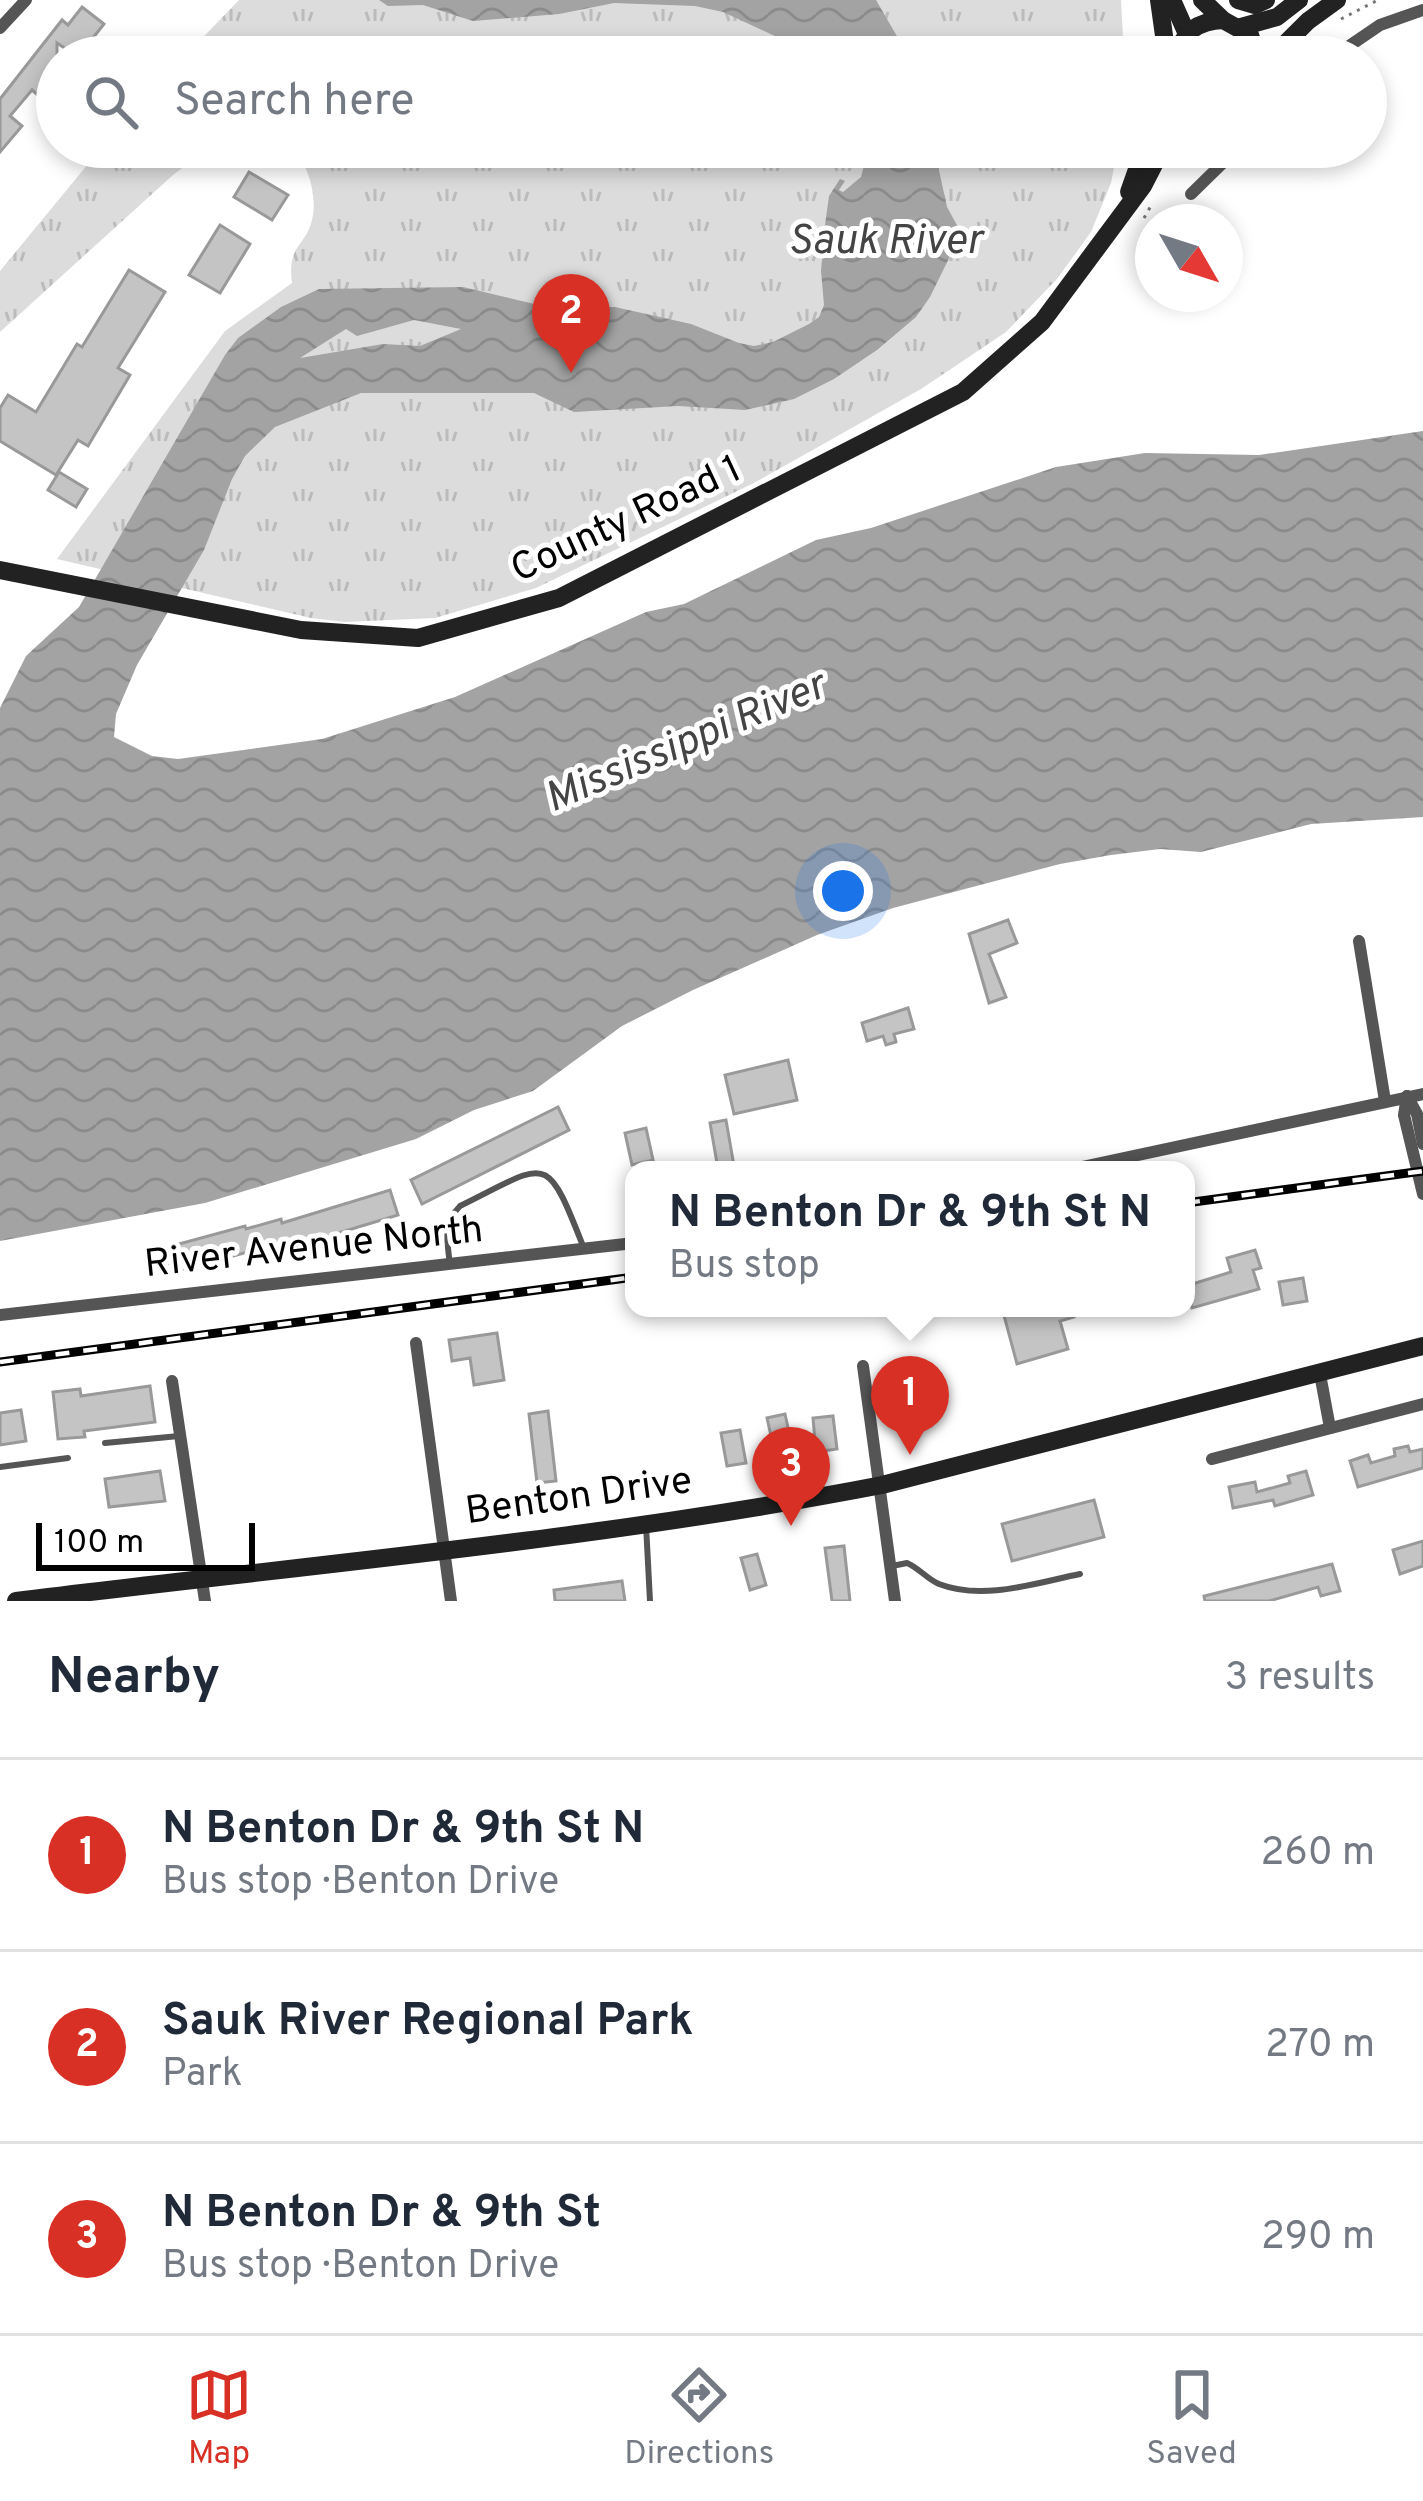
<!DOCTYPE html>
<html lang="en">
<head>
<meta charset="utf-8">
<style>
  :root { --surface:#fff; --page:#f2f2f3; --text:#1f2937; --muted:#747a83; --line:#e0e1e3; --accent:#d93025 }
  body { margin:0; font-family:Overpass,sans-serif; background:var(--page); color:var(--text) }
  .compass { position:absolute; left:1135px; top:204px; width:108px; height:108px; border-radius:50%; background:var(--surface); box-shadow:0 6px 18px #0003; rotate:129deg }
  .scale { position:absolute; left:36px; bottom:30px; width:219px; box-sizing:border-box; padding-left:12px; border:6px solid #000; border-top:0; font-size:33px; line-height:42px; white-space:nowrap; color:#000; -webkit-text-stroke:9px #fff; paint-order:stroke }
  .you { position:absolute; left:843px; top:891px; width:42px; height:42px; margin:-30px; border:9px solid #fff; border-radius:50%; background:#1a73e8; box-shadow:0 0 0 18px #1a73e833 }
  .badge { display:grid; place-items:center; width:78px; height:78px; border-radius:50%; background:var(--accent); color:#fff; font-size:39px; font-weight:700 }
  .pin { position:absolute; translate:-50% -99px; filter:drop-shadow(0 3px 6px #0008) }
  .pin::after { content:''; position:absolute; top:63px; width:42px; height:36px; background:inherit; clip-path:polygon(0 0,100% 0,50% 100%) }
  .popup { position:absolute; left:625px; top:1161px; width:570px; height:156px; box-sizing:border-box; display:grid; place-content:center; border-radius:24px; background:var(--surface); filter:drop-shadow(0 3px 9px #0005); font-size:39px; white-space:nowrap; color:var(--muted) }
  .popup b { font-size:45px; color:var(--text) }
  .popup::after { content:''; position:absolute; left:50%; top:100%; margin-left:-24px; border:24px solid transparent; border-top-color:var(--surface) }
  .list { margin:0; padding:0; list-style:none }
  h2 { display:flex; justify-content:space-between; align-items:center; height:156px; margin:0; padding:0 48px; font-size:51px }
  h2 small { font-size:39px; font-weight:400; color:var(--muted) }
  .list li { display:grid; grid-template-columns:78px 1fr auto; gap:36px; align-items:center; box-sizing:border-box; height:192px; padding:0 48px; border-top:3px solid var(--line) }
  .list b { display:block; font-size:45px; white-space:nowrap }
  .list p { margin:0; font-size:39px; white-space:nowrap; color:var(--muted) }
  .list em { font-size:39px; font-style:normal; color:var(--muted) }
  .icon { flex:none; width:66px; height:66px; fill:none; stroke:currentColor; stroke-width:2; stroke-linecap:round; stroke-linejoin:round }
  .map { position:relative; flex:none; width:1423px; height:1601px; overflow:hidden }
  .search { position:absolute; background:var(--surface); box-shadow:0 6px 18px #0003; left:36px; right:36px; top:36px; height:132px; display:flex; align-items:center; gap:30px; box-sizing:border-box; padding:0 42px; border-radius:66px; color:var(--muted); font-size:45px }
  .sheet { height:732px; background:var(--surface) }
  nav { display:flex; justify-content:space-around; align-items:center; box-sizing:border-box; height:168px; border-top:3px solid var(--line); background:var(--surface); font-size:33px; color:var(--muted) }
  nav a { display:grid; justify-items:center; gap:6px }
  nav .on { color:var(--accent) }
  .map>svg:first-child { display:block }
  .grass { fill:url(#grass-tufts) }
  .water { fill:url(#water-waves); fill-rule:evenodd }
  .building { fill:#c4c4c4; stroke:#999; stroke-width:3 }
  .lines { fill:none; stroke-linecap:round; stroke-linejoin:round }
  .path { stroke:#777; stroke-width:3; stroke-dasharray:3 6; stroke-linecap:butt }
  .lane { stroke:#555; stroke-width:6 }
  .street { stroke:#555; stroke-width:12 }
  .secondary { stroke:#222; stroke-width:18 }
  .rail-casing { stroke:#000; stroke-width:9 }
  .rail { stroke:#fff; stroke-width:4.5; stroke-dasharray:14; stroke-linecap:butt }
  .labels { text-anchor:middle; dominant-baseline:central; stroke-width:10; stroke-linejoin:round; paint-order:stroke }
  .street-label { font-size:39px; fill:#000; stroke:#fff }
  .water-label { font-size:42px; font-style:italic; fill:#444; stroke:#fff }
</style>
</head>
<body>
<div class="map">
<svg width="1423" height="1601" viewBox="0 0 1423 1601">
  <defs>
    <pattern id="grass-tufts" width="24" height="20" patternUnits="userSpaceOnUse" patternTransform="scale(3)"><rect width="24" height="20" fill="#dcdcdc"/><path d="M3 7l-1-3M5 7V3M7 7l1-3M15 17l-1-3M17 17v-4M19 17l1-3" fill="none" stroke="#bbb"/></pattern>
    <pattern id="water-waves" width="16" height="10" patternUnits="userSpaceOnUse" patternTransform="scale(3)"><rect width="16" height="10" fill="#a3a3a3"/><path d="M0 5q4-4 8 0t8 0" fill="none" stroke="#8b8b8b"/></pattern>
  </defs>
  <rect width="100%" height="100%" fill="#fff"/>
  <g class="grass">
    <path d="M239 0H1121L1124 57H184Z"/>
    <path d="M102 147H210L173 175 0 332V271Z"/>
    <path d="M291 147H1118L1111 183 1091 232 1057 279 1006 332 921 389 752 484 536 588 435 618 345 622 311 618 57 559 225 331 292 283C287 244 305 248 312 220 318 196 308 163 291 147Z"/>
  </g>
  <g class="water">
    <path d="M379 0H876L909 57H820L723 12 695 6 614 3 559 14 473 21 423 5 388 6Z"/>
    <path d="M869 147H948L937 161 947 207 958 227 957 242 930 297 916 317 877 350 834 379 794 399 745 410 678 406 574 412 534 393H361L275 427 245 456 232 479 204 550 137 665 116 714 114 737 152 756 178 759 322 739 455 697 646 612 684 604 816 540 871 528 1056 467 1145 453 1259 455 1423 431V817L1311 824 1201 852 1160 849 1111 855 1060 864 893 908 817 935 693 990 622 1026 533 1091 474 1110 416 1139 205 1203 0 1241V708L26 656 79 607 225 355 238 338 281 307 319 289 463 287 551 308 615 307 691 324 739 343 754 346 773 342 809 324 819 317 824 305 821 271 825 225 829 196 840 179 845 181 839 190 843 192 861 177ZM414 320 461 329 420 346 383 344 300 358 346 329 357 336Z"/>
  </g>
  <g class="building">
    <path d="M82 7 104 24 78 57 57 43V77L40 97 32 90 10 116 22 126 0 152V99L62 20 68 25Z"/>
    <path d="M249 172 288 195 272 220 234 197Z"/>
    <path d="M220 225 250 244 220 293 189 275Z"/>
    <path d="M129 270 165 292 118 368 130 375 88 446 78 440 56 475 0 441V408L8 395 36 412 77 344 82 347Z"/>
    <path d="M59 472 87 489 76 507 48 490Z"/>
    <path d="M1008 920 1017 943 989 954 1006 997 989 1003 969 934Z"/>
    <path d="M908 1008 914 1029 894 1034 896 1042 886 1045 883 1036 867 1041 862 1023Z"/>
    <path d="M788 1060 797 1100 734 1114 725 1075Z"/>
    <path d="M558 1107 569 1130 422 1204 411 1180Z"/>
    <path d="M726 1120 734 1166 718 1169 710 1123Z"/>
    <path d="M646 1128 653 1160 632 1165 625 1133Z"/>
    <path d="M390 1190 398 1215 299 1245 298 1239 172 1272 164 1248 245 1226 246 1229 281 1219 282 1223Z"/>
    <path d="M1255 1250 1261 1268 1253 1270 1259 1289 1192 1308 1186 1286 1231 1272 1227 1258Z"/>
    <path d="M1303 1278 1307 1301 1283 1305 1279 1282Z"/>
    <path d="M1002 1308H1072L1074 1317 1060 1321 1068 1349 1017 1364Z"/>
    <path d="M497 1333 504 1380 474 1385 470 1358 452 1361 449 1340Z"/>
    <path d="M150 1386 155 1422 84 1431 85 1437 58 1439 53 1392 80 1389 81 1396Z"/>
    <path d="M21 1410 26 1441 0 1445V1413Z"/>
    <path d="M548 1411 556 1481 537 1483 529 1414Z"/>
    <path d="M785 1414 791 1441 773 1445 767 1418Z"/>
    <path d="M833 1416 837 1449 816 1452 813 1418Z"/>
    <path d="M740 1430 746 1463 727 1466 721 1433Z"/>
    <path d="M1408 1446 1410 1452 1423 1449V1468L1358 1487 1350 1461 1368 1455 1371 1463 1395 1456 1394 1449Z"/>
    <path d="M160 1471 165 1501 109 1507 105 1479Z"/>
    <path d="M1306 1471 1313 1495 1275 1506 1273 1500 1233 1508 1229 1487 1255 1482 1257 1492 1290 1483 1288 1476Z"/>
    <path d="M1094 1500 1104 1537 1012 1561 1002 1524Z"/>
    <path d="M1423 1541V1566L1400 1574 1393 1550Z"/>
    <path d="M844 1546 850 1601H832L825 1548Z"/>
    <path d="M757 1554 766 1585 750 1590 741 1558Z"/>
    <path d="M1332 1564 1340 1591 1321 1596 1318 1587 1269 1601H1205L1204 1596Z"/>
    <path d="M622 1581 625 1601H555L554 1590Z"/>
  </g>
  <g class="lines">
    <g class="path">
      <path d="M1341 19 1378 0"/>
      <path d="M1144 218 1152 204"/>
    </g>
    <g class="lane">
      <path d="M450 1264C447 1242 443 1223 460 1206 548 1163 545 1149 583 1246"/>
      <path d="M105 1443 179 1436"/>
      <path d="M0 1467 68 1458"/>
      <path d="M646 1525 650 1601"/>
      <path d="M892 1566 907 1563C919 1568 927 1579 939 1584 983 1601 1036 1583 1080 1574"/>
    </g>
    <g class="street">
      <path d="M0 28 26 0"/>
      <path d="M1333 57 1380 25 1423 10"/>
      <path d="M1191 194 1239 147"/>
      <path d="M1359 941 1385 1101"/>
      <path d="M1407 1096 1404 1115 1423 1194"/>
      <path d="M1407 1096 1417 1114 1423 1144"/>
      <path d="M1068 1170 1423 1094"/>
      <path d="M0 1315 634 1243"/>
      <path d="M416 1343 451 1601"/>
      <path d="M863 1366 895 1601"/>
      <path d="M1320 1374 1330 1428"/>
      <path d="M172 1381 205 1601"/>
      <path d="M1212 1459 1423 1404"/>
    </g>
    <g class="secondary">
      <path d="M1159 0 1167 57"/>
      <path d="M1172 0 1187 34"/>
      <path d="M1202 0 1223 20 1250 35 1257 57"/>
      <path d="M1238 0 1255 5 1266 0"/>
      <path d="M1241 27 1277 17 1299 0"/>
      <path d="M1178 57C1182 32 1198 21 1223 20"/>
      <path d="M1272 57 1308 21 1337 0"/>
      <path d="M1129 192 1145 147"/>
      <path d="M0 570 301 630 418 638 559 598 963 392 1042 322 1143 186 1163 147"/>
      <path d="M16 1601C304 1565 597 1540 882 1485L1423 1346"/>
    </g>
    <defs>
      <g id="rail">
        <path d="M1186 1203 1423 1171"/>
        <path d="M0 1362 634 1277"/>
      </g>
    </defs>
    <use href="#rail" class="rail-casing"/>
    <use href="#rail" class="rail"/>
  </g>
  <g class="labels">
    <g class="street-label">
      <text transform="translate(627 521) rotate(-25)">County Road 1</text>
      <text transform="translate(314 1249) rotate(-6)">River Avenue North</text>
      <text transform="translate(579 1498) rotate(-8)">Benton Drive</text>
    </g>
    <g class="water-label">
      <text x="885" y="242">Sauk River</text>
      <text transform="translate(686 744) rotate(-23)">Mississippi River</text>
    </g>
  </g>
</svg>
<svg class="compass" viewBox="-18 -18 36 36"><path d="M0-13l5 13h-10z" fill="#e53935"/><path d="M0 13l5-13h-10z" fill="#747a83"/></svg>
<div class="scale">100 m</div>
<div class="you"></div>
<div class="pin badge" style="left:910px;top:1455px">1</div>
<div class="popup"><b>N Benton Dr &amp; 9th St N</b>Bus stop</div>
<div class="pin badge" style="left:571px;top:373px">2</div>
<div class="pin badge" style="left:791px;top:1526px">3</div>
<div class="search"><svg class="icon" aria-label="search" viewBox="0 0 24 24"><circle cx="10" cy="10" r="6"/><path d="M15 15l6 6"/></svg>Search here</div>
</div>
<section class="sheet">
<h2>Nearby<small>3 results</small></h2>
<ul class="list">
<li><span class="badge">1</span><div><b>N Benton Dr &amp; 9th St N</b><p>Bus stop · Benton Drive</p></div><em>260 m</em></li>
<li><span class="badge">2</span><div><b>Sauk River Regional Park</b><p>Park</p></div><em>270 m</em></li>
<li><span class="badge">3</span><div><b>N Benton Dr &amp; 9th St</b><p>Bus stop · Benton Drive</p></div><em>290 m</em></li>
</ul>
</section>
<nav>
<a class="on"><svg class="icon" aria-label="map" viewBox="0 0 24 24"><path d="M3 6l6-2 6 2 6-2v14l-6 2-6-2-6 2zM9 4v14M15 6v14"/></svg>Map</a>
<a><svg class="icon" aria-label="directions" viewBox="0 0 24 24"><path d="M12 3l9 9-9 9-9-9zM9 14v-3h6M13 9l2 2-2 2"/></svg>Directions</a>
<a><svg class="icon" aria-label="saved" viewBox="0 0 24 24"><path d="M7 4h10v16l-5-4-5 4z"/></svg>Saved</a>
</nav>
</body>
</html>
